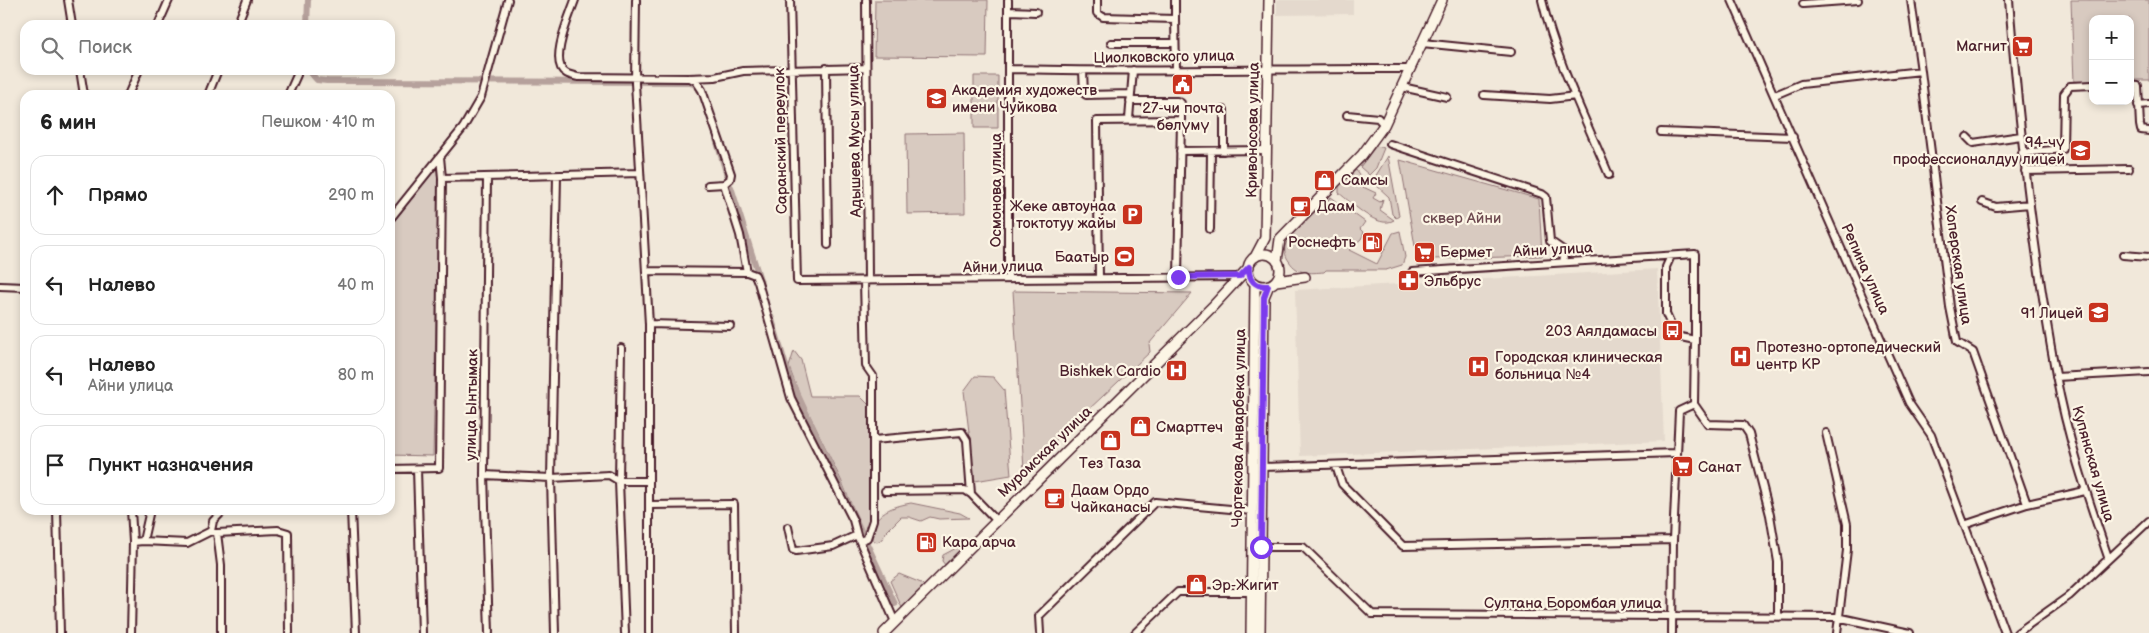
<!DOCTYPE html>
<html lang="ru">
<meta charset="utf-8">
<style>
:root{--surface:#fff;--page:#f6f6f6;--text:#222;--muted:#767676;--line:#e0e0e0}
body{margin:0;font-family:"Balsamiq Sans",sans-serif;background:var(--page);color:var(--text)}
.controls{position:absolute;right:15px;top:15px;display:grid;overflow:hidden;border-radius:10px;box-shadow:0 2px 8px #0003}
.controls button{width:45px;height:45px;display:grid;place-items:center;padding:0;border:0;border-bottom:1px solid var(--line);background:var(--surface);color:var(--text);font:25px sans-serif}
.stop{position:absolute;width:15px;height:15px;margin:-11px;border:4px solid #7c3aed;border-radius:50%;background:#fff}
.stop.end{background:#7c3aed;border-color:#fff;box-shadow:0 1px 5px #0008}
.list{margin:0;padding:0;list-style:none}
h2{display:flex;justify-content:space-between;align-items:center;height:65px;margin:0;padding:0 20px;font-size:21px}
h2 small{font-size:16px;font-weight:400;color:var(--muted)}
.list li{display:grid;grid-template-columns:32px 1fr auto;gap:15px;align-items:center;box-sizing:border-box;height:80px;margin:0 10px 10px;padding:0 10px;border:1px solid var(--line);border-radius:15px}
.list b{display:block;font-size:19px;white-space:nowrap}
.list p{margin:0;font-size:16px;white-space:nowrap;color:var(--muted)}
.list em{font-size:16px;font-style:normal;color:var(--muted)}
.icon{flex:none;width:28px;height:28px;fill:none;stroke:currentColor;stroke-width:2;stroke-linecap:round;stroke-linejoin:round}
.map{position:relative;flex:none;width:2149px;height:633px;overflow:hidden}
.search{position:absolute;background:var(--surface);box-shadow:0 2px 8px #0003;left:20px;top:20px;width:375px;height:55px;display:flex;align-items:center;gap:12px;box-sizing:border-box;padding:0 18px;border-radius:15px;color:var(--muted);font-size:19px}
.panel{position:absolute;background:var(--surface);box-shadow:0 2px 8px #0003;left:20px;top:90px;width:375px;height:425px;border-radius:15px}
.map>svg:first-child{display:block}
.built{fill:#e4d9cd}
.green{fill:#d8cac0;stroke:#917476}
.lines{fill:none;stroke-linecap:round;stroke-linejoin:round}
.canal{stroke:#b6a19c;stroke-width:6}
.minor-casing{stroke:#4a1f2b;stroke-width:10}
.major-casing{stroke:#4a1f2b;stroke-width:12}
.minor{stroke:#fcf5e5;stroke-width:6}
.major{stroke:#fcf5e5;stroke-width:9}
.route{stroke:#7c3aed;stroke-width:6}
.labels{text-anchor:middle;dominant-baseline:central;stroke-width:4.5;stroke-linejoin:round;paint-order:stroke}
.poi-label{font-size:15px;fill:#4a1f2b;stroke:#fcf5e5;text-anchor:start}
.street-label{font-size:15px;fill:#4a1f2b;stroke:#fcf5e5}
.park-label{font-size:15px;fill:#6e4a50;stroke:#fcf5e5}
</style>
<div class="map">
<svg width="2149" height="633" viewBox="0 0 2149 633">
<rect width="100%" height="100%" fill="#f1e8da"/>
<filter id="ink" filterUnits="userSpaceOnUse"><feTurbulence type="fractalNoise" baseFrequency=".02" numOctaves="2"/><feDisplacementMap in="SourceGraphic" scale="10" xChannelSelector="R" yChannelSelector="G"/><feConvolveMatrix kernelMatrix="1 2 1 2 8 2 1 2 1" color-interpolation-filters="sRGB"/></filter>
<g filter="url(#ink)">
<!-- built -->
<path class="built" d="M1277,0H1353V14L1277,15Z
M1657,269L1664,441L1300,456L1295,290Z"/>
<!-- green -->
<path class="green" d="M875,0H988L987,57L874,56Z
M2071,0H2149V80H2130V19H2093V82H2074Z
M974,76H998V128H974Z
M964,133L965,213L907,214L906,134Z
M1376,146L1384,148L1376,168L1369,175L1360,167Z
M1388,156L1399,216L1396,218L1392,214L1389,197L1375,184V177Z
M1400,160L1539,199L1542,256L1433,259L1431,243L1415,246Z
M438,166L439,186L433,456L390,455V226Z
M1356,170L1360,176L1361,186L1376,193L1373,198L1380,202L1383,199L1380,210L1394,220C1378,230 1352,203 1339,193V186Z
M1331,197L1365,222L1360,229L1364,233L1361,239L1349,250L1377,264L1393,233L1400,231L1405,257L1402,265L1386,270H1326L1324,272C1310,273 1298,275 1289,261C1286,257 1284,252 1285,246C1290,232 1319,209 1331,197Z
M1013,291L1192,293L1149,344L1150,352L1024,470Z
M794,351L801,360L810,396H860L871,407L872,514L865,536L841,480L798,391L789,367Z
M975,376L993,377L1004,390L1011,475L975,481L964,391Z
M911,503L960,513L969,518L939,519L930,517L921,521L909,517H901L886,532L883,539L877,542L873,540C870,514 889,507 911,503Z
M964,544L965,546L946,566L942,561L943,555Z
M899,574L921,583L924,586L902,608L890,581Z"/>
<g class="lines">
<!-- canal -->
<path class="canal" d="M307,25L308,0
M308,70L317,80L327,81L687,82L694,84L700,92
M716,139L727,176
M731,187L761,283
M771,316L789,376L895,604"/>
<defs>
<path id="minor" d="M68,0L72,25
M575,0C570,15 548,63 566,73C569,75 574,76 578,77L689,78L715,77L743,71L866,68
M636,0L635,83L649,324V633
M790,0L797,281L1240,277
M866,0L868,281
M1097,0V13L1103,17L1175,19V0
M1542,0C1556,60 1585,118 1609,175
M1732,0L1909,403L1931,435L2005,633
M1911,0L1921,71
M2009,0C2019,126 2033,251 2056,375C2067,437 2088,498 2108,557
M1803,4L1858,0
M1008,11L1036,12
M1175,19L1176,70
M158,25L169,0
M237,25L247,0
M1111,43H1175
M1422,43L1511,52
M826,68L828,245
M1009,69C1142,73 1276,68 1410,69
M80,70L84,95
M1083,71L1084,93L1086,95L1131,94
M690,78L696,81L702,90L731,174L730,179L724,184L708,185
M2130,85L2138,86L2140,125L2141,130L2149,131
M1402,87L1447,97
M128,95L139,70
M208,95L218,70
M288,95L297,75
M1484,95L1550,99L1576,96
M1775,95L1801,84L1921,71L1950,307L1957,342L1973,352L2027,504
M1130,101H1177L1181,103V120
M2138,105L2149,104
M1224,110V151
M1347,115L1378,118L1384,125
M1129,119L1133,70
M1661,132L1793,137
M1967,137L1973,143L2021,136
M1390,144L1542,194L1546,197L1550,241L1563,250L1564,262
M1180,151L1267,150
M2022,153L2063,149L2064,94L2070,86L2093,85
M2025,171L2129,169
M487,177L484,475L489,633
M442,178L640,173
M1982,202L1996,207L2030,204
M390,219L463,128L481,97L508,0
M1210,229L1211,151
M2123,255L2149,257
M646,271L747,272L740,235L724,184
M747,272L755,275L758,282L791,398L853,520L857,535L895,622
M1412,272L1695,254V340L1676,336L1666,314V267L1671,256
M1099,278L1097,121L1181,120L1178,277
M1008,279V0
M0,286L25,287
M649,324L730,326
M621,348L619,481L625,633
M2056,377L2149,372
M1694,404L1708,424L1743,425L1749,434L1770,515L1778,562V616
M1826,433L1847,524V550L1837,633
M874,440L962,432L967,440L971,494
M1336,466L1342,484L1403,546L1673,540
M1262,467L1676,453
M390,469L439,468L442,178L440,157
M417,469L422,633
M484,475L551,478L609,475L619,481H649
M885,491L965,490L971,494L996,520
M649,505L734,504L736,633
M57,510L60,633
M131,510L133,542L131,633
M351,510L356,633
M1964,525L2027,504L2085,491
M788,527L793,550L796,551L833,546L857,535
M211,531L213,521L224,510
M217,533L221,565V633
M143,541L187,543L211,531L217,533L278,530L288,533L289,633
M860,541L867,538L873,520V376L866,366L864,281
M133,542L143,541L150,510
M1261,547H1303L1372,614L1837,617L1910,633
M555,633L551,478L557,176
M1040,633L1039,616L1155,502L1252,511
M1135,633L1178,592H1251
M1672,633L1673,540L1679,411L1694,404L1695,340
M2017,633L2069,596L2149,521"/>
<path id="major" d="M1248 270a16 16 0 1 1 32 0a16 16 0 1 1-32 0Z
M1255,257L1265,238L1269,0
M1277,261L1280,239L1362,155L1384,125L1442,0
M1276,281L1305,277
M884,633L1212,307L1249,267
M1251,633L1255,283
M1260,633L1264,297L1269,285"/>
</defs>
<!-- minor casing -->
<use href="#minor" class="minor-casing"/>
<!-- major casing -->
<use href="#major" class="major-casing"/>
<!-- minor -->
<use href="#minor" class="minor"/>
<!-- major -->
<use href="#major" class="major"/>
</g>
</g>
<g class="lines" filter="url(#ink)">
<!-- route -->
<path class="route" d="M1178,277L1240,276L1249,267C1248,280 1256,287 1268,286L1264,297L1261,547"/>
</g>
<!-- icons -->
<defs>
<symbol id="supermarket-square" viewBox="-11 -11 22 22"><rect x="-9" y="-9" width="18" height="18" rx="4" fill="#c8321e" stroke="#fcf5e5"/><path d="M-6-5.5h2.5l.6 2H6L4.5 2H-2.5L-4.4-4H-6ZM-1.5 3.2a1.3 1.3 0 1 0 .1 0ZM3 3.2a1.3 1.3 0 1 0 .1 0Z" fill="#fff"/></symbol>
<symbol id="civic-square" viewBox="-11 -11 22 22"><rect x="-9" y="-9" width="18" height="18" rx="4" fill="#c8321e" stroke="#fcf5e5"/><path d="M-.6-6.5H3V-4.5H.6V-3L4-1V1h2V6H-6V1h2V-1L-.6-3ZM-1.2 2.5V6h2.4V2.5Z" fill="#fff"/></symbol>
<symbol id="university-square" viewBox="-11 -11 22 22"><rect x="-9" y="-9" width="18" height="18" rx="4" fill="#c8321e" stroke="#fcf5e5"/><path d="M0-5L7-2L0 1L-7-2ZM-4 1L0 2.5L4 1V4Q0 6-4 4Z" fill="#fff"/></symbol>
<symbol id="shop-square" viewBox="-11 -11 22 22"><rect x="-9" y="-9" width="18" height="18" rx="4" fill="#c8321e" stroke="#fcf5e5"/><path d="M-5-2.5h2.3a2.7 3.5 0 0 1 5.4 0H5L5.5 6h-11ZM-1.5-2.5h3a1.5 2.3 0 0 0-3 0Z" fill="#fff"/></symbol>
<symbol id="cafe-square" viewBox="-11 -11 22 22"><rect x="-9" y="-9" width="18" height="18" rx="4" fill="#c8321e" stroke="#fcf5e5"/><path d="M-5.5-4.5H6V0H3Q3 3.5 0 3.5H-2.5Q-5.5 3.5-5.5 0ZM3-3.2v2h1.7v-2ZM-6 4.5H4V6H-6Z" fill="#fff"/></symbol>
<symbol id="parking-square" viewBox="-11 -11 22 22"><rect x="-9" y="-9" width="18" height="18" rx="4" fill="#c8321e" stroke="#fcf5e5"/><path d="M-3.5-5.5H1a3.5 3.5 0 0 1 0 7H-1V5.5H-3.5ZM-1-3.4V-.6H.8a1.4 1.4 0 0 0 0-2.8Z" fill="#fff"/></symbol>
<symbol id="fuel-square" viewBox="-11 -11 22 22"><rect x="-9" y="-9" width="18" height="18" rx="4" fill="#c8321e" stroke="#fcf5e5"/><path d="M-5.5-6h7V0h2V4h1.3V-2.5L3-4.5l.8-.8L6-3V5H2.5V1h-1V6h-7ZM-4.2-4.7v3.2H.2V-4.7Z" fill="#fff"/></symbol>
<symbol id="stadium-square" viewBox="-11 -11 22 22"><rect x="-9" y="-9" width="18" height="18" rx="4" fill="#c8321e" stroke="#fcf5e5"/><path d="M0-5a6.5 5 0 1 0 0 10a6.5 5 0 1 0 0-10ZM-3.5-1.8h7v3.6h-7Z" fill="#fff"/></symbol>
<symbol id="pharmacy-square" viewBox="-11 -11 22 22"><rect x="-9" y="-9" width="18" height="18" rx="4" fill="#c8321e" stroke="#fcf5e5"/><path d="M-2-6h4v4h4v4h-4v4h-4v-4h-4v-4h4Z" fill="#fff"/></symbol>
<symbol id="bus-square" viewBox="-11 -11 22 22"><rect x="-9" y="-9" width="18" height="18" rx="4" fill="#c8321e" stroke="#fcf5e5"/><path d="M-5-6H5V4H4V6H2V4H-2V6H-4V4H-5ZM-3.5-4V0h7V-4ZM-3.5 1.2v1.5H-2V1.2ZM2 1.2v1.5H3.5V1.2Z" fill="#fff"/></symbol>
<symbol id="hospital-square" viewBox="-11 -11 22 22"><rect x="-9" y="-9" width="18" height="18" rx="4" fill="#c8321e" stroke="#fcf5e5"/><path d="M-5-5h3v3.5h4V-5h3V5h-3V1.5h-4V5h-3Z" fill="#fff"/></symbol>
</defs>
<g fill-rule="evenodd">
<use href="#supermarket-square" x="2010" y="34" width="25" height="25"/>
<use href="#civic-square" x="1170" y="72" width="25" height="25"/>
<use href="#university-square" x="924" y="86" width="25" height="25"/>
<use href="#university-square" x="2068" y="138" width="25" height="25"/>
<use href="#shop-square" x="1312" y="168" width="25" height="25"/>
<use href="#cafe-square" x="1288" y="194" width="25" height="25"/>
<use href="#parking-square" x="1120" y="202" width="25" height="25"/>
<use href="#fuel-square" x="1360" y="230" width="25" height="25"/>
<use href="#supermarket-square" x="1412" y="240" width="25" height="25"/>
<use href="#stadium-square" x="1112" y="244" width="25" height="25"/>
<use href="#pharmacy-square" x="1396" y="268" width="25" height="25"/>
<use href="#university-square" x="2086" y="300" width="25" height="25"/>
<use href="#bus-square" x="1660" y="318" width="25" height="25"/>
<use href="#hospital-square" x="1728" y="344" width="25" height="25"/>
<use href="#hospital-square" x="1466" y="354" width="25" height="25"/>
<use href="#hospital-square" x="1164" y="358" width="25" height="25"/>
<use href="#shop-square" x="1128" y="414" width="25" height="25"/>
<use href="#shop-square" x="1098" y="428" width="25" height="25"/>
<use href="#supermarket-square" x="1670" y="454" width="25" height="25"/>
<use href="#cafe-square" x="1042" y="486" width="25" height="25"/>
<use href="#fuel-square" x="914" y="530" width="25" height="25"/>
<use href="#shop-square" x="1184" y="572" width="25" height="25"/>
</g>
<g class="labels">
<!-- poi labels -->
<g class="poi-label">
<text x="2007" y="46" text-anchor="end">Магнит</text>
<text x="952" y="90">Академия художеств<tspan x="952" dy="17">имени Чуйкова</tspan></text>
<text x="1183" y="108" text-anchor="middle">27-чи почта<tspan x="1183" dy="17">бөлүмү</tspan></text>
<text x="2065" y="142" text-anchor="end">94-чү<tspan x="2065" dy="17">профессионалдуу лицей</tspan></text>
<text x="1341" y="180">Самсы</text>
<text x="1116" y="206" text-anchor="end">Жеке автоунаа<tspan x="1116" dy="17">токтотуу жайы</tspan></text>
<text x="1317" y="206">Даам</text>
<text x="1356" y="242" text-anchor="end">Роснефть</text>
<text x="1440" y="252">Бермет</text>
<text x="1109" y="257" text-anchor="end">Баатыр</text>
<text x="1424" y="281">Эльбрус</text>
<text x="2083" y="313" text-anchor="end">91 Лицей</text>
<text x="1657" y="331" text-anchor="end">203 Аялдамасы</text>
<text x="1756" y="347">Протезно-ортопедический<tspan x="1756" dy="17">центр КР</tspan></text>
<text x="1495" y="357">Городская клиническая<tspan x="1495" dy="17">больница №4</tspan></text>
<text x="1161" y="371" text-anchor="end">Bishkek Cardio</text>
<text x="1156" y="427">Смарттеч</text>
<text x="1110" y="463" text-anchor="middle">Тез Таза</text>
<text x="1698" y="467">Санат</text>
<text x="1071" y="490">Даам Ордо<tspan x="1071" dy="17">Чайканасы</tspan></text>
<text x="942" y="542">Кара арча</text>
<text x="1212" y="585">Эр-Жигит</text>
</g>
<!-- street labels -->
<g class="street-label">
<text transform="translate(1164 57) rotate(-1)">Циолковского улица</text>
<text transform="translate(1253 130) rotate(-89)">Кривоносова улица</text>
<text transform="translate(781 141) rotate(-91)">Саранский переулок</text>
<text transform="translate(855 141) rotate(-91)">Адышева Мусы улица</text>
<text transform="translate(996 190) rotate(-90)">Осмонова улица</text>
<text transform="translate(1553 250) rotate(-3)">Айни улица</text>
<text transform="translate(1958 265) rotate(82)">Хоперская улица</text>
<text transform="translate(1003 267) rotate(-1)">Айни улица</text>
<text transform="translate(1865 269) rotate(66)">Репина улица</text>
<text transform="translate(472 405) rotate(-89)">улица Ынтымак</text>
<text transform="translate(1239 428) rotate(-89)">Чортекова Анварбека улица</text>
<text transform="translate(1045 452) rotate(-44)">Муромская улица</text>
<text transform="translate(2093 464) rotate(74)">Купянская улица</text>
<text x="1573" y="603">Султана Боромбая улица</text>
</g>
<!-- park labels -->
<g class="park-label">
<text x="1462" y="218">сквер Айни</text>
</g>
</g>
</svg>
<div class="controls">
<button>+</button>
<button>−</button>
</div>
<div class="stop" style="left:1261px;top:547px"></div>
<div class="stop end" style="left:1178px;top:277px"></div>
<div class="search"><svg class="icon" aria-label="search" viewBox="0 0 24 24"><circle cx="10" cy="10" r="6"/><path d="M15 15l6 6"/></svg>Поиск</div>
<section class="panel">
<h2>6 мин<small>Пешком · 410 m</small></h2>
<ul class="list">
<li><svg class="icon" aria-label="ahead" viewBox="0 0 24 24"><path d="M12 20V5M6 11l6-6 6 6"/></svg><div><b>Прямо</b></div><em>290 m</em></li>
<li><svg class="icon" aria-label="left" viewBox="0 0 24 24"><path d="M17 20v-9H6M10 6l-5 5 5 5"/></svg><div><b>Налево</b></div><em>40 m</em></li>
<li><svg class="icon" aria-label="left" viewBox="0 0 24 24"><path d="M17 20v-9H6M10 6l-5 5 5 5"/></svg><div><b>Налево</b><p>Айни улица</p></div><em>80 m</em></li>
<li><svg class="icon" aria-label="arrive" viewBox="0 0 24 24"><path d="M6 21V4h12l-3 4 3 4H6"/></svg><div><b>Пункт назначения</b></div></li>
</ul>
</section>
</div>
